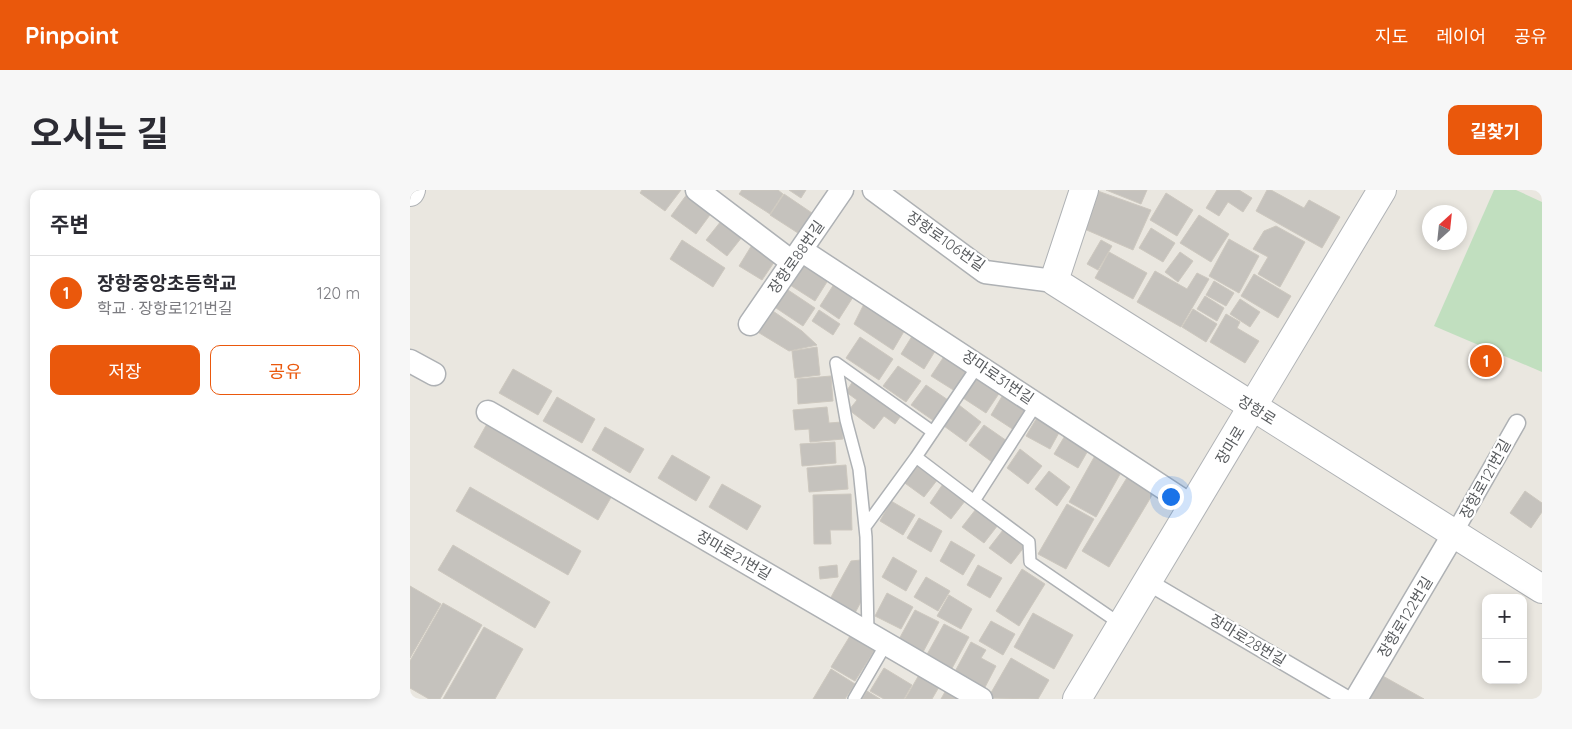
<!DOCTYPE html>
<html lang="ko">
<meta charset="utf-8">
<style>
:root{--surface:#fff;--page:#f7f7f7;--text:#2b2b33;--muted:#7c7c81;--line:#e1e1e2;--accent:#ea580c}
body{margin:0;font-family:Quicksand,"Noto Sans KR",sans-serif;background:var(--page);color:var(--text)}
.controls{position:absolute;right:15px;bottom:15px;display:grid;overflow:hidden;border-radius:10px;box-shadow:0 2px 8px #0003}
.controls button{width:45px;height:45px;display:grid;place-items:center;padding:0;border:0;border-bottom:1px solid var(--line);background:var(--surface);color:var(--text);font:25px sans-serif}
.compass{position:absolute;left:1012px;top:15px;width:45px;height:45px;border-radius:50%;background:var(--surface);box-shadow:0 2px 8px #0003;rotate:27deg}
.you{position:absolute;left:760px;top:306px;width:18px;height:18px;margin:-12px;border:4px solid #fff;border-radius:50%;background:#1a73e8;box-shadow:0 0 0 8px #1a73e833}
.badge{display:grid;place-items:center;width:32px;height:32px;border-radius:50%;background:var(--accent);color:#fff;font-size:16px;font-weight:700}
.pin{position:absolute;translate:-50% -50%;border:2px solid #fff;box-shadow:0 1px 5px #0006}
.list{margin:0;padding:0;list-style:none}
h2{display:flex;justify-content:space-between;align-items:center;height:65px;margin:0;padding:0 20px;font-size:21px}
h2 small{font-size:16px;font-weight:400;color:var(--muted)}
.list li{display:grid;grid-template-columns:32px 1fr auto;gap:15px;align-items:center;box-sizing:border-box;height:75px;padding:0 20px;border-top:1px solid var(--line)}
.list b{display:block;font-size:19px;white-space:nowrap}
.list p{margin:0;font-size:16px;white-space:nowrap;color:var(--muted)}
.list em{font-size:16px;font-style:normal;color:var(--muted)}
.actions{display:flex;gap:10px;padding:15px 20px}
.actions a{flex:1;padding:11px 0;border:1px solid var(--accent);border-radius:10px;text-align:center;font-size:18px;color:var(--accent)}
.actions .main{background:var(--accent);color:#fff}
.map{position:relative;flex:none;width:1132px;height:509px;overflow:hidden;border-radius:10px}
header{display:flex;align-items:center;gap:30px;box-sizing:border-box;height:70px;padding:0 25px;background:var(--accent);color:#fff}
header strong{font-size:24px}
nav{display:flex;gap:28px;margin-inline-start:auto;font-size:18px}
.intro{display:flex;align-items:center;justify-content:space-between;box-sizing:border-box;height:120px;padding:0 30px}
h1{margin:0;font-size:35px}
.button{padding:12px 22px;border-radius:10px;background:var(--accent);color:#fff;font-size:18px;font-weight:700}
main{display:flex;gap:30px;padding:0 30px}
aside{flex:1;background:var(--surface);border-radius:10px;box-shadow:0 2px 8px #0003}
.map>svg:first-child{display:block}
.green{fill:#c1dfbf}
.building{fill:#c5c2bd;stroke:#cdc8bf}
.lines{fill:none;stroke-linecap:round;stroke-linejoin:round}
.service-casing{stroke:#aeb1b4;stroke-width:14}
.pedestrian-casing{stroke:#aeb1b4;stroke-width:19}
.minor-casing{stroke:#aeb1b4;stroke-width:25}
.tertiary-casing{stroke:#aeb1b4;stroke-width:30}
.secondary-casing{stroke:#b0b3b6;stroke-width:30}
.service{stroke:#fff;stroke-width:11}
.pedestrian{stroke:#fff;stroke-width:16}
.minor{stroke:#fff;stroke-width:22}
.tertiary{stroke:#fff;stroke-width:28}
.secondary{stroke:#fff;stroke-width:28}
.labels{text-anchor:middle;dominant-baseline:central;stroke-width:4.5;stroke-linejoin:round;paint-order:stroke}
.street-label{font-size:15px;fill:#595c5f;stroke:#fff}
</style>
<header>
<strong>Pinpoint</strong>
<nav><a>지도</a><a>레이어</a><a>공유</a></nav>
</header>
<div class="intro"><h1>오시는 길</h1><a class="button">길찾기</a></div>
<main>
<aside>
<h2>주변<small></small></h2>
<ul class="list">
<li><span class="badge">1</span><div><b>장항중앙초등학교</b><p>학교 · 장항로121번길</p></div><em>120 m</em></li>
</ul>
<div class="actions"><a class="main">저장</a><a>공유</a></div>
</aside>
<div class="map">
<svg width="1132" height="509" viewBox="0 0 1132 509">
<rect width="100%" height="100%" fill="#eae7e0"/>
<!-- green -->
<path class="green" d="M1084,0H1106L1132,12V182L1024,136Z"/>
<!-- building -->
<path class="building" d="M232,0H271L255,21L230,3Z
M280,0L305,18L286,44L261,26Z
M332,0H368L373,4L360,24L329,4Z
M379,0H396L391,8Z
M685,0L741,20L723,60L672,38Z
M696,0H737L731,14Z
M807,0H829L842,8L833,22L818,12L809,26L796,18Z
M857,0H861L894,18L899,10L930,27L912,58L846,21Z
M756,3L783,20L767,46L740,30Z
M374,4L405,25L391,45L360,25Z
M789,25L819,44L801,72L770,53Z
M315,26L336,42L317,66L296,50Z
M866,36L895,52L870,97L848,84L858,67L843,59L854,41Z
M741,38L765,53L753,72L729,58Z
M819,49L849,66L829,103L799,86Z
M272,50L315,78L303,97L260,69Z
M345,50L369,65L352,90L329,76Z
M691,50L702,56L688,80L677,74Z
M699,62L737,83L723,109L685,88Z
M770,62L783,71L768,92L755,82Z
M396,71L420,87L405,111L380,95Z
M745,81L777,99L787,83L799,89L771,137L727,112Z
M844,84L881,106L868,128L831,106Z
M426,91L445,104L429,129L410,116Z
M804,91L824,103L816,116L796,105Z
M375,98L405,118L393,136L363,116Z
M795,106L814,118L807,131L787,119Z
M830,109L850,122L840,137L820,124Z
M455,112L496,138L483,160L444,134Z
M360,119L392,141L407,155L379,161L346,141Z
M783,119L807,134L796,152L772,137Z
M409,120L430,134L423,145L402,131Z
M816,124L830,132L827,138L849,151L835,173L800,152Z
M504,143L527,158L514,179L491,164Z
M450,147L483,169L469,190L436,168Z
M407,157L410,185L385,188L382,161Z
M535,165L558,180L545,201L521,186Z
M488,176L511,191L496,212L473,196Z
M103,179L142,201L128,225L89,203Z
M421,186L423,211L388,214L387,189Z
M567,187L590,202L576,223L553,208Z
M443,191L490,227L485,234L474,226L464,239L439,220L447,210L436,202Z
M516,195L538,210L524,231L501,215Z
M594,203L617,218L604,240L581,225Z
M147,207L185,229L172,253L133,231Z
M549,215L571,232L556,252L534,236Z
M417,217L419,233L432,232L433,249L400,252L399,239L385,240L383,220Z
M628,226L651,239L640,259L616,246Z
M78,232L203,304L188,330L64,257Z
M574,235L597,251L582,272L559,255Z
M195,237L234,259L220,283L182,260Z
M656,244L680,257L668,278L644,264Z
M425,252L426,273L392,276L390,254Z
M610,259L632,276L618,294L597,278Z
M687,262L714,277L686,327L659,312Z
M262,265L300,287L286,311L248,288Z
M506,272L528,289L514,307L492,291Z
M436,275L438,299L399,302L397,278Z
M639,281L660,297L647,316L625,299Z
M718,286L744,302L699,377L672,361Z
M312,294L351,316L337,340L299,317Z
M533,294L555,311L541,329L520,313Z
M60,297L171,361L158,385L46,321Z
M1115,301L1132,313V322L1121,338L1100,323Z
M441,304L442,340H420L421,354H404L403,305Z
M481,311L505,325L493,345L470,331Z
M657,314L684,329L656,379L628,364Z
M566,319L588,335L574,353L552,337Z
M509,328L532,341L521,362L497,348Z
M593,340L615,356L601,374L579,358Z
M541,351L565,365L553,385L530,371Z
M43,355L140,412L125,438L28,380Z
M483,367L507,381L496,401L472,387Z
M451,370L454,406L445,423L420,409L441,371Z
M427,375L428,387L410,389L409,377Z
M568,375L592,388L580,408L557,395Z
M612,379L635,394L609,436L586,421Z
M516,387L540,401L528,421L504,407Z
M0,396L31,414L0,468Z
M477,403L503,417L491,439L465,426Z
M539,405L562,419L551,439L527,426Z
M33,413L72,435L30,509H19L0,498V471Z
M505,420L529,432L512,464L488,451Z
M623,423L663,445L644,479L604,457Z
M581,431L605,444L593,465L569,451Z
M534,434L559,447L540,482L515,468Z
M74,437L113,459L85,509H33Z
M440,446L464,461L445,491L421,477Z
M561,452L576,460L571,468L586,476L572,503L542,487Z
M601,468L639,490L628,509L578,508Z
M474,478L502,495L494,509H474L460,501Z
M421,479L445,494L435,509H403Z
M509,485L529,497L522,509H495Z
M971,485L1014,509H957Z
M536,500L553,509H531Z
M457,501L470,509H452Z"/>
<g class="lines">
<defs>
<path id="service" d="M426,173L436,230L449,279L456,347L458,443
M426,173L523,242
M627,213L564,311L619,352L620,372L712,435
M506,267L569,174
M455,337L506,267L564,311
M444,509L476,454"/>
<path id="pedestrian" d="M1043,345L1107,233
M738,392L937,509"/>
<path id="minor" d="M287,0L382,72
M464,0L575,82L644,91
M391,60L783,317
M340,134L432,0
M0,171L24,184
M78,222L571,509
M946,509L1043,345"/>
<path id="tertiary" d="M674,0L644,91L1132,399
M0,2L1,0"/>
<path id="secondary" d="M667,509L972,0"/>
</defs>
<!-- service casing -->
<use href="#service" class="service-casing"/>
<!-- pedestrian casing -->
<use href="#pedestrian" class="pedestrian-casing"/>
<!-- minor casing -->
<use href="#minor" class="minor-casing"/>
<!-- tertiary casing -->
<use href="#tertiary" class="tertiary-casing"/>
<!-- secondary casing -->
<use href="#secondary" class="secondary-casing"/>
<!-- service -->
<use href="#service" class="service"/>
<!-- pedestrian -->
<use href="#pedestrian" class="pedestrian"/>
<!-- minor -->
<use href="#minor" class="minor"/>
<!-- tertiary -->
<use href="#tertiary" class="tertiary"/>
<!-- secondary -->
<use href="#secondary" class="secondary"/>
</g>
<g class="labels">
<!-- street labels -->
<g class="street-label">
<text transform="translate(536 51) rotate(35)">장항로106번길</text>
<text transform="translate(386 67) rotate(-55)">장항로88번길</text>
<text transform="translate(588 187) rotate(34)">장마로31번길</text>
<text transform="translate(847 220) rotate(32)">장항로</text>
<text transform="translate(820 255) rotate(-59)">장마로</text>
<text transform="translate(1075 289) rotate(-61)">장항로121번길</text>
<text transform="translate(324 365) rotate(30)">장마로21번길</text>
<text transform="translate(995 427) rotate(-59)">장항로122번길</text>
<text transform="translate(838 450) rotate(31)">장마로28번길</text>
</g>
</g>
</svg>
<div class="controls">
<button>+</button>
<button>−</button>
</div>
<svg class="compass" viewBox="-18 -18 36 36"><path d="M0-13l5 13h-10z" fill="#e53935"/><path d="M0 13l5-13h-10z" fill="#7c7c81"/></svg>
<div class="you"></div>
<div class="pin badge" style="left:1076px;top:171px">1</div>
</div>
</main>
